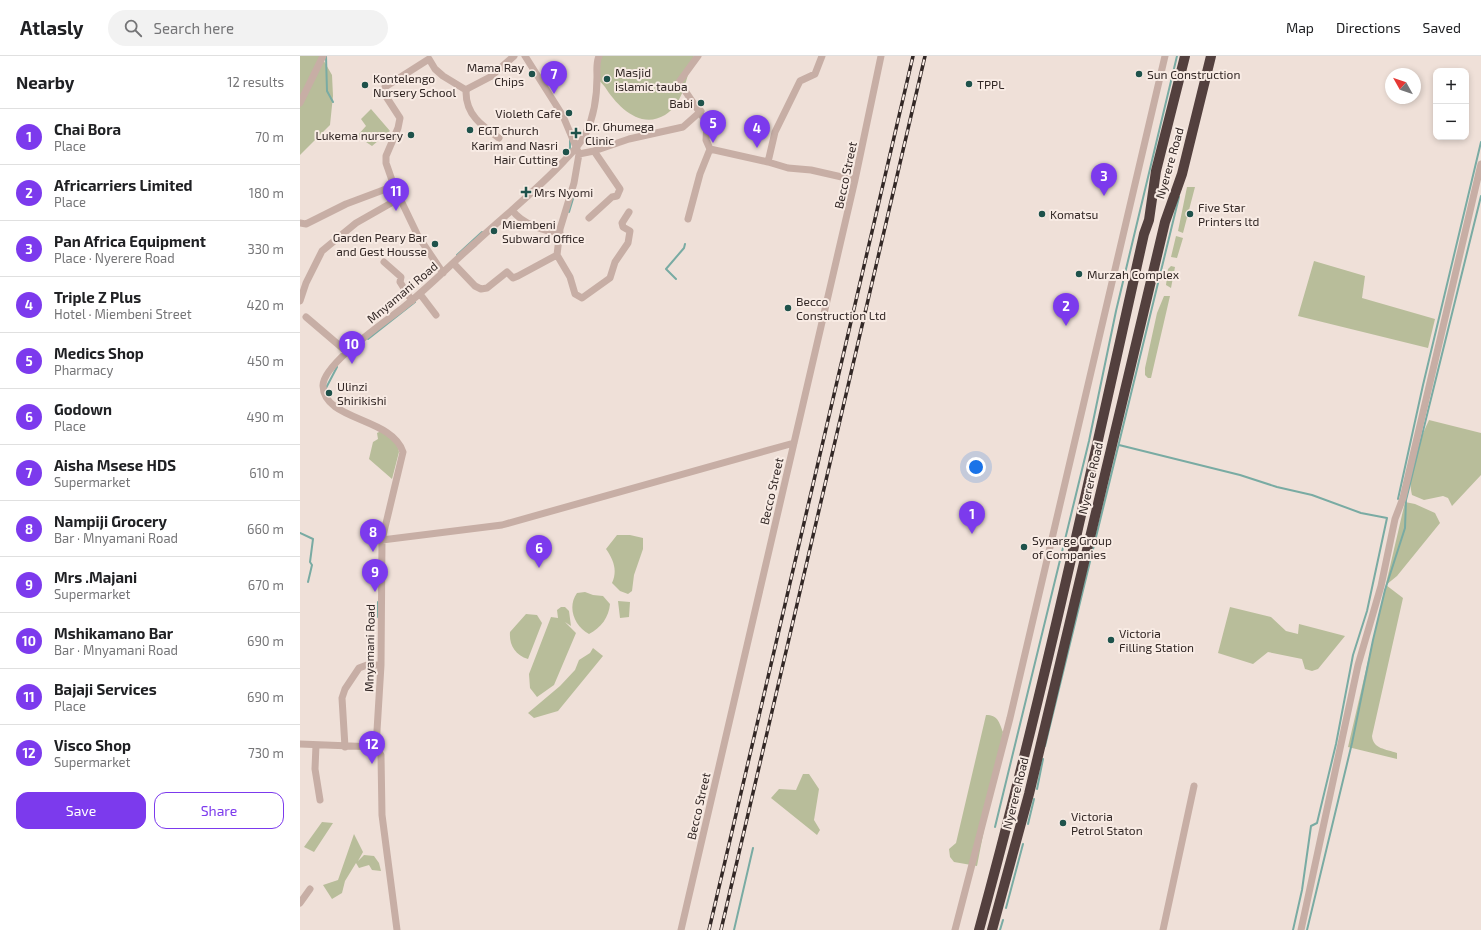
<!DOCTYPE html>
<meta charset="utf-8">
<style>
:root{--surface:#fff;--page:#f2f2f2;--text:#202124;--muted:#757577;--line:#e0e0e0;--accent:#7c3aed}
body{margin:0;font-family:"Exo 2",sans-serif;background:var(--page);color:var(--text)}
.controls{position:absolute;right:12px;top:12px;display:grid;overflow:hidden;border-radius:8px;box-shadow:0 2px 6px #0003}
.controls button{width:36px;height:36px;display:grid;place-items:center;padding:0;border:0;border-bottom:1px solid var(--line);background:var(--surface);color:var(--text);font:20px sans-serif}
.compass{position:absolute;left:1085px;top:12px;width:36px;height:36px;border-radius:50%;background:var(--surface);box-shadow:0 2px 6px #0003;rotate:310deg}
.you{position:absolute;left:676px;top:411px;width:14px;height:14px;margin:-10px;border:3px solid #fff;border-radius:50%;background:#1a73e8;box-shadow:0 0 0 6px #1a73e833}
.badge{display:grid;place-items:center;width:26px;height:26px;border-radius:50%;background:var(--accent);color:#fff;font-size:13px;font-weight:700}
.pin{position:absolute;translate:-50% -33px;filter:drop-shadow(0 1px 2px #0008)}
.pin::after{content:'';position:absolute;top:21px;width:14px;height:12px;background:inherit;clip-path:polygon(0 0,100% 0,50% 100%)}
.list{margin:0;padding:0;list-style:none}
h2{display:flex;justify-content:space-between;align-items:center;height:52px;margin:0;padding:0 16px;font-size:17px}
h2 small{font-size:13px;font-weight:400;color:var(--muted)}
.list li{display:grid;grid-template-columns:26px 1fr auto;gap:12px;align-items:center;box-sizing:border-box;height:56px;padding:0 16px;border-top:1px solid var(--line)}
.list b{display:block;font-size:15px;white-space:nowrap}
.list p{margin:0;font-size:13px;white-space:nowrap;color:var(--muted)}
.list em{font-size:13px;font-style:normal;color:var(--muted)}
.actions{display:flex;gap:8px;padding:12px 16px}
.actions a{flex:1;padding:9px 0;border:1px solid var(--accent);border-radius:12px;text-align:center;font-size:14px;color:var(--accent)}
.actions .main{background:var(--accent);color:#fff}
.icon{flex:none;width:22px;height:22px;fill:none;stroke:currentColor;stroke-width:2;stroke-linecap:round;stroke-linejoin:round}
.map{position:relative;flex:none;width:1181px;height:874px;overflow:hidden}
header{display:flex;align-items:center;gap:24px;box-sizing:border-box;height:56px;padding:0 20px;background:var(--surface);border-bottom:1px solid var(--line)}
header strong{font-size:19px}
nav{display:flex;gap:22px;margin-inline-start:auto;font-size:14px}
.search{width:280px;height:36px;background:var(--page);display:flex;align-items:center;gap:10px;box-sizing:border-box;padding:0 14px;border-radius:22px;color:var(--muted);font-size:15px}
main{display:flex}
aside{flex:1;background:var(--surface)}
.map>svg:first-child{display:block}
.green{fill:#b8bd9a}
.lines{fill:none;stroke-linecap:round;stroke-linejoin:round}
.stream{stroke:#79aba3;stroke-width:2}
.minor{stroke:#c7aea5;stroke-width:7}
.highway{stroke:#53403e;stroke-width:10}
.rail-casing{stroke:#332826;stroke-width:3.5}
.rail{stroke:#f8ebe4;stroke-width:2;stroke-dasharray:6;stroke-linecap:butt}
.poi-dot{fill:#1e524b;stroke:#f8ebe4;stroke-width:1.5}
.labels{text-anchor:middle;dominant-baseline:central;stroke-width:4;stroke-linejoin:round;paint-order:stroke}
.poi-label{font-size:12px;fill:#332826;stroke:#f8ebe4;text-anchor:start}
.street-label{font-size:12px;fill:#332826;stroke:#f8ebe4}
</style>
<header>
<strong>Atlasly</strong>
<div class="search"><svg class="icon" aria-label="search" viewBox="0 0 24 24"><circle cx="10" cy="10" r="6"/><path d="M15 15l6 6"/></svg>Search here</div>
<nav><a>Map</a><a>Directions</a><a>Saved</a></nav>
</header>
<main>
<aside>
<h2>Nearby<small>12 results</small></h2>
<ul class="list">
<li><span class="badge">1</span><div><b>Chai Bora</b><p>Place</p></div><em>70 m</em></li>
<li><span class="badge">2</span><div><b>Africarriers Limited</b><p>Place</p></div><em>180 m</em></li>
<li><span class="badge">3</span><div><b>Pan Africa Equipment</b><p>Place · Nyerere Road</p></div><em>330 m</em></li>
<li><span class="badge">4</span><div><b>Triple Z Plus</b><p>Hotel · Miembeni Street</p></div><em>420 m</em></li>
<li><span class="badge">5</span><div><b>Medics Shop</b><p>Pharmacy</p></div><em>450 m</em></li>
<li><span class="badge">6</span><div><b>Godown</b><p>Place</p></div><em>490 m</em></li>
<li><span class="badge">7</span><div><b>Aisha Msese HDS</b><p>Supermarket</p></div><em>610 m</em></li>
<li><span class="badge">8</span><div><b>Nampiji Grocery</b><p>Bar · Mnyamani Road</p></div><em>660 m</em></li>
<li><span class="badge">9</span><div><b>Mrs .Majani</b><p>Supermarket</p></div><em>670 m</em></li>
<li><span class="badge">10</span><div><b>Mshikamano Bar</b><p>Bar · Mnyamani Road</p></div><em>690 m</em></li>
<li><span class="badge">11</span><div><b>Bajaji Services</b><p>Place</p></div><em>690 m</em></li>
<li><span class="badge">12</span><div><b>Visco Shop</b><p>Supermarket</p></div><em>730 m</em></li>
</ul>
<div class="actions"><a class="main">Save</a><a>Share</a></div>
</aside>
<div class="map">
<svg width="1181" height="874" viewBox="0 0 1181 874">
<rect width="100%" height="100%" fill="#efe0d8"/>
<!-- green -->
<path class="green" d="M0,0H21L32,19L33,40L30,69L0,99Z
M297,0H394C386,19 385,47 365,59C340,74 317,50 305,31C302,27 297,23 296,18C295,14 297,5 297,0Z
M71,53L90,75L72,90L57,80L66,70L61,63Z
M887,131H895L883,177L878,175Z
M876,180L883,182L877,202L871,201Z
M1014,205L1065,220L1062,242L1135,263L1128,292L998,260Z
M871,210L875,211L871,232L866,229L868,213Z
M864,240H870L851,322H848L845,319V312L857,257Z
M1129,364L1181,377V419L1152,450L1148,442L1143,440L1124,444L1112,439C1106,415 1119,386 1129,364Z
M81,375L97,388L99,396L92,423L69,403L73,386L78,383L77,377Z
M1105,446L1115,448L1135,457L1140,467L1097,520L1086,529L1103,542L1072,680C1073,693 1086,693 1097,697V703L1048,691Z
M317,479H330L343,482V493L334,519L332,535L328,538L320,535L312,527C318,514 313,503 306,493Z
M285,536L293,539L303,540L310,548C309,561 301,572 289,578C274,570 267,551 277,537Z
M318,545L330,546L329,561L320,562Z
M261,551H265L269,555L271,570L265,566L276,577L254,629L237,641L230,632L229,618L251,561L258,562L257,554Z
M930,551L971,561L986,575L998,578L999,568L1045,580L1018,613L1012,615L1005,613L1002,603L968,596L953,608L918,597Z
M226,558L237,559L242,567L228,603C215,599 209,589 210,576Z
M293,592L303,600L258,655L234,662L228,657L260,630L275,614L279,604L290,597Z
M686,659C698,659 699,666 703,676L677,810L654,806L650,801L649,793L656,787Z
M503,718H509L519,733L514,764L520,774L517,779L471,742L479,733L496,734Z
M22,766L33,767L14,796L4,791Z
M54,778L63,796L58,805L64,799L74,800L79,807L81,815L72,814L69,809L59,812L56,807L45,825L42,837L32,843L23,829L38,824Z"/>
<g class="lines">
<!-- stream -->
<path class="stream" d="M26,0L27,35L33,46
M266,99L270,92V84
M269,156L275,136
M157,199L182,176
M376,223L366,213L384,192L385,188
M68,283L115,246
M26,332L37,311
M819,389L940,419L977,431L1012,439L1061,457L1087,462L1067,555L1053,599L1036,688L1017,767L1011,770L1002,834L993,874
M1098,443L1123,329L1181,86
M0,477L13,483L10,506L12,509L8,526
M78,561V546
M745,690L879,141
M737,733L743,703
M728,768L734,743
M695,771L789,385L816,255L877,0
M706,852L723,788
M434,874L453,792
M700,874L703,864
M1007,874L1052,687L1073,584L1085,534L1105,472L1106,444L1181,140"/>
<!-- minor -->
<path class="minor" d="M225,0L263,60L279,98L274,127L260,173L257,199
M398,0L379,26L407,67L406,84L410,93
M0,47L23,0
M199,82C182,70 166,59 166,36L167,33L190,21L214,0
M410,93L468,106L488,112L511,114L555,124
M279,98L294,95L329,83L383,71L401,55
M468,106L475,76L500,25L515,18L522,0
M212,154C222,168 244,175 260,177
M289,162L312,141L317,140L320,133L294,95
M388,163L400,118L410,93
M0,167L6,168L46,148L94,130
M257,199L270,221L275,238L282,242L310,222L315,206L328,187L330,175L323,171L322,167L329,156
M84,206L101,221L100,226L112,245
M154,208L175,230L181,233L187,232L207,216L213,222L218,220L257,199
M143,217L118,180L94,130L86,107V100L98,72L100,62L87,42L85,31L129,3L135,13L143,20L166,34
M120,238L136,259
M0,245L6,227L22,195L56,167L100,142
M6,261L47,296
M82,484L202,469L494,387
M0,688L76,691
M16,689L15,713L20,744
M45,691L42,642L45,633L59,612L67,609H81
M0,847L10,833
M97,874L82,759L81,699L76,691L81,609L82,484L103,396C92,361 24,365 23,330C22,308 88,264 105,250C130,230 151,208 175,187C204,160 236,135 264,105C272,97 281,87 286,77C294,60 297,39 297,21C297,13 296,7 299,0
M381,874L555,124L581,0
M655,874L710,662L865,0
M863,874L894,730
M1001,874L1058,609L1081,530L1095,463L1103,442L1181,108"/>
<!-- highway -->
<path class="highway" d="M679,874C742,644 792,410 844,178L849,164L856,115L885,0
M692,874L729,738L865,166L882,118L911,0"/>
<defs>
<path id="rail" d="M409,874L613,0
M421,874L625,0"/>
</defs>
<!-- rail casing -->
<use href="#rail" class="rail-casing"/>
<!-- rail -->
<use href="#rail" class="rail"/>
</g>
<!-- markers -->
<g class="poi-dot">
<circle cx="232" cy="18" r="4"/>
<circle cx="839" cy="18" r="4"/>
<circle cx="307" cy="23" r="4"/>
<circle cx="669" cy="28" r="4"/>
<circle cx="65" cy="29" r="4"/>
<circle cx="401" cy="47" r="4"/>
<circle cx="269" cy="57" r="4"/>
<circle cx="170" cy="74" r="4"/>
<path d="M274 71h4v4h4v4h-4v4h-4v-4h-4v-4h4z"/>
<circle cx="111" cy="79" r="4"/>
<circle cx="266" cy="96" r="4"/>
<path d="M224 130h4v4h4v4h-4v4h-4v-4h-4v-4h4z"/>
<circle cx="742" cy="158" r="4"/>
<circle cx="890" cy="158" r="4"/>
<circle cx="194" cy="175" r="4"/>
<circle cx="135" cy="188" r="4"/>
<circle cx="779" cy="218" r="4"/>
<circle cx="488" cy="252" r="4"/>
<circle cx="29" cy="337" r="4"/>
<circle cx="724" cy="491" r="4"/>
<circle cx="811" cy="584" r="4"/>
<circle cx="763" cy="767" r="4"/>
</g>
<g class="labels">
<!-- poi labels -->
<g class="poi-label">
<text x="224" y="11" text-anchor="end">Mama Ray<tspan x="224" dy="14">Chips</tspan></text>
<text x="315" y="16">Masjid<tspan x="315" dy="14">islamic tauba</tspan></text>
<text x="847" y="18">Sun Construction</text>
<text x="73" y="22">Kontelengo<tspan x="73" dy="14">Nursery School</tspan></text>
<text x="677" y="28">TPPL</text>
<text x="393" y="47" text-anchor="end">Babi</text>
<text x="261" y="57" text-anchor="end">Violeth Cafe</text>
<text x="285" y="70">Dr. Ghumega<tspan x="285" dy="14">Clinic</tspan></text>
<text x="178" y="74">EGT church</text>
<text x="103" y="79" text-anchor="end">Lukema nursery</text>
<text x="258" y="89" text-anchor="end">Karim and Nasri<tspan x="258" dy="14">Hair Cutting</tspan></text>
<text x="234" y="136">Mrs Nyomi</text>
<text x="898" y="151">Five Star<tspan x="898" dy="14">Printers ltd</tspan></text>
<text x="750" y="158">Komatsu</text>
<text x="202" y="168">Miembeni<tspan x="202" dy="14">Subward Office</tspan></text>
<text x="127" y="181" text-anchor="end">Garden Peary Bar<tspan x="127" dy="14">and Gest Housse</tspan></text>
<text x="787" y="218">Murzah Complex</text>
<text x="496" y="245">Becco<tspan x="496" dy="14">Construction Ltd</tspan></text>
<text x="37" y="330">Ulinzi<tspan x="37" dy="14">Shirikishi</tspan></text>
<text x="732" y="484">Synarge Group<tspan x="732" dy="14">of Companies</tspan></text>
<text x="819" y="577">Victoria<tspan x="819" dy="14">Filling Station</tspan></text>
<text x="771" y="760">Victoria<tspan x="771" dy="14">Petrol Staton</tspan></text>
</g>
<!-- street labels -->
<g class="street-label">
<text transform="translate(869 107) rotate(-74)">Nyerere Road</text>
<text transform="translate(545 119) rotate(-78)">Becco Street</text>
<text transform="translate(102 236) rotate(-40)">Mnyamani Road</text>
<text transform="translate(790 422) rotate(-77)">Nyerere Road</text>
<text transform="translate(471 435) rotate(-77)">Becco Street</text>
<text transform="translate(69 592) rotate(-89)">Mnyamani Road</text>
<text transform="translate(715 737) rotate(-76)">Nyerere Road</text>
<text transform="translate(398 750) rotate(-77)">Becco Street</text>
</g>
</g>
</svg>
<div class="controls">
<button>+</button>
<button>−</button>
</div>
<svg class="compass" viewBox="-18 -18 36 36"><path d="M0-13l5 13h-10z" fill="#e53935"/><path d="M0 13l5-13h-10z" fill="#757577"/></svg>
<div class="you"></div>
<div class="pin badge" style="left:672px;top:478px">1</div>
<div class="pin badge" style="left:766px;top:270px">2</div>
<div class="pin badge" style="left:804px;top:140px">3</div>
<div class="pin badge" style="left:457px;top:92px">4</div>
<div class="pin badge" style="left:413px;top:87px">5</div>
<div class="pin badge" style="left:239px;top:512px">6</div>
<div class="pin badge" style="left:254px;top:38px">7</div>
<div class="pin badge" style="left:73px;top:496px">8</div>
<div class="pin badge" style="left:75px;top:536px">9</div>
<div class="pin badge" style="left:52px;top:308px">10</div>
<div class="pin badge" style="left:96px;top:155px">11</div>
<div class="pin badge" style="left:72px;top:708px">12</div>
</div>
</main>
